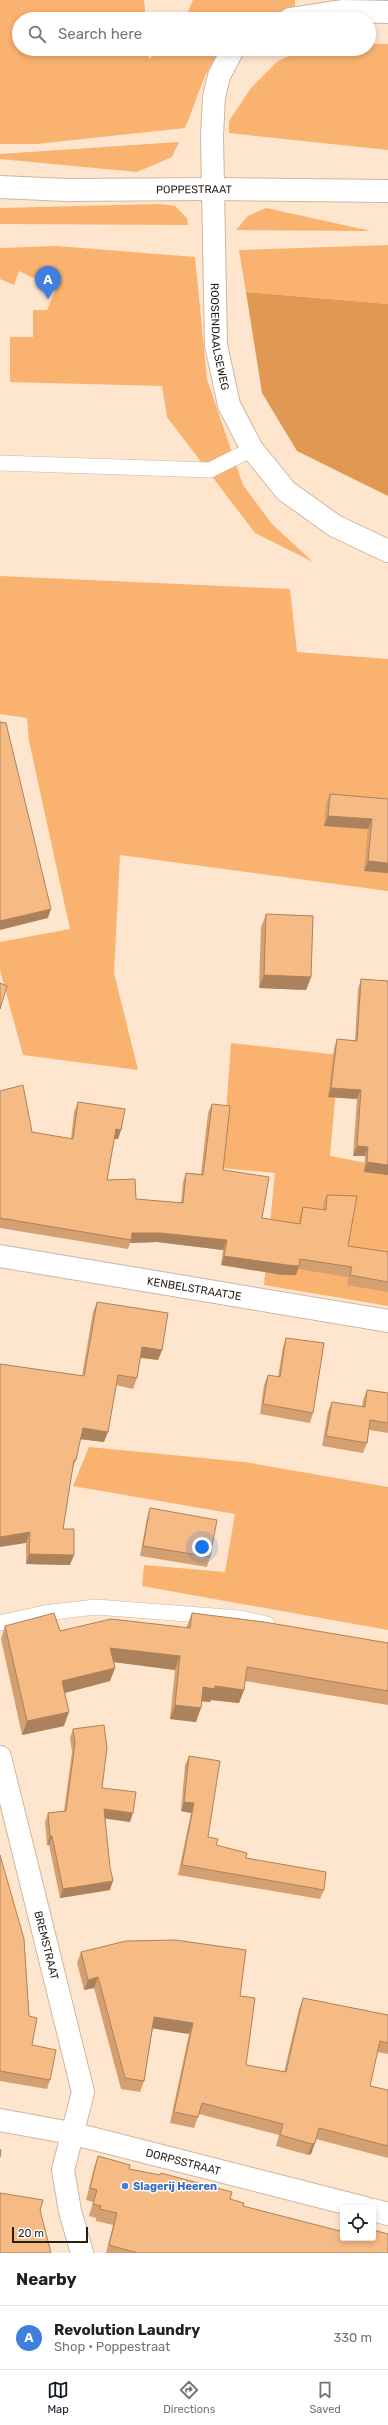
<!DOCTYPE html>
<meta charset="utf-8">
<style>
:root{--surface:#fff;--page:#f2f2f2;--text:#202124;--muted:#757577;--line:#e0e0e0;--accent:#111827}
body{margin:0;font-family:Rubik,sans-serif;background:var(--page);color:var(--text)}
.controls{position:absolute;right:12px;bottom:12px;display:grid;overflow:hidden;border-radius:4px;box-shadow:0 2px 6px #0003}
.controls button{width:36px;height:36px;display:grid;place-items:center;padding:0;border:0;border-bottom:1px solid var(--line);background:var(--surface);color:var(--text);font:20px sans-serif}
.scale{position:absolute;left:12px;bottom:10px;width:76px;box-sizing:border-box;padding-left:4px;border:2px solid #271e16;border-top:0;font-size:11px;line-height:14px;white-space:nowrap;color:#271e16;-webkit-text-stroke:3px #fff;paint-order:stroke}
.you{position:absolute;left:202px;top:1547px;width:14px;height:14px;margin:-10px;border:3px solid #fff;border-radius:50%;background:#1a73e8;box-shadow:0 0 0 6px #1a73e833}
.badge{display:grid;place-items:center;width:26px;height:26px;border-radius:50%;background:var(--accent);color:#fff;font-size:13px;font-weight:700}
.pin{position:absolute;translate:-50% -33px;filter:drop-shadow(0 1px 2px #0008)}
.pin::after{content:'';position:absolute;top:21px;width:14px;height:12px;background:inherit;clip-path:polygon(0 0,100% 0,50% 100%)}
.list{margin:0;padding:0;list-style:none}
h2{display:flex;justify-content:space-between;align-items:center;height:52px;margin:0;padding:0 16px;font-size:17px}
h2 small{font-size:13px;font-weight:400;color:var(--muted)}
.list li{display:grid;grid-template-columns:26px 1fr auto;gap:12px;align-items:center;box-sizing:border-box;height:64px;padding:0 16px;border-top:1px solid var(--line)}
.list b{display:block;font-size:15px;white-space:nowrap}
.list p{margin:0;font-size:13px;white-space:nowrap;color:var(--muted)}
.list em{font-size:13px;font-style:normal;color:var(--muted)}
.icon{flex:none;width:22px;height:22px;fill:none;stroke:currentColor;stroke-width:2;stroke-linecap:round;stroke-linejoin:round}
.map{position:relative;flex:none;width:388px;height:2253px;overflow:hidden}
.search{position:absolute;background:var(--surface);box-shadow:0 2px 6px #0003;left:12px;right:12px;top:12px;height:44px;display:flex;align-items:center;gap:10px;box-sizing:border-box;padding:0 14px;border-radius:22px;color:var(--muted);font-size:15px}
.sheet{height:116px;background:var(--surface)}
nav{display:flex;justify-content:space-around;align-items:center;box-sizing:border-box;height:56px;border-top:1px solid var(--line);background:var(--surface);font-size:11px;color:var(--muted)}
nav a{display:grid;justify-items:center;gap:2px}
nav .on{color:var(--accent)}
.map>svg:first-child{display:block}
.green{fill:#f9b26f}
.forest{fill:#e09852}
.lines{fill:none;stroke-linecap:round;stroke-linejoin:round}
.service-casing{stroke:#cfb6a0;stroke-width:16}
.minor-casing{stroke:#cfb6a0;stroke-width:24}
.tertiary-casing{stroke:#cfb6a0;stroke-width:24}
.service{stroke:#fff;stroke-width:15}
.minor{stroke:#fff;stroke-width:22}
.tertiary{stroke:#fff;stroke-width:22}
.wall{fill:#d4a072}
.shaded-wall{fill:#ac825c}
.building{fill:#f6ba84;stroke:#ac825c}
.shop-dot{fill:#3f7fe0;stroke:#fff;stroke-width:1.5}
.labels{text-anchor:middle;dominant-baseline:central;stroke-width:3;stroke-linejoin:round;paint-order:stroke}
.street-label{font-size:11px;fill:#271e16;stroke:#fff}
.shop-label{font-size:11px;font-weight:bold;fill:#366cbe;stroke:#fff;text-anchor:start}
</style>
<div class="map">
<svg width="388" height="2253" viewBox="0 0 388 2253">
<rect width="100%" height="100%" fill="#fee5ce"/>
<!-- green -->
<path class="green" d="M0,0H144L146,19H19V49H148L149,59L162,49H222C202,73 197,101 185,128L36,144H0Z
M193,0H295V9L260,19H185Z
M369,44H388V150L229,133V121L251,88L278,61L304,49H369Z
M179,142L172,157L137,172L0,159V154Z
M160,204L175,206L187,218L188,225L0,224V208Z
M266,208L371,231L236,230L248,216Z
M388,245V304L246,292L239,250Z
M57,246L195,257L207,379L243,485L272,524L313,562L255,533L167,417L162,386L10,382V337H33V310H47L56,289L19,271L14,285L0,279V248Z
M0,576L290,589L297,652L388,659V891L120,855L114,973L138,1070L23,1055L0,970V942L70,929L29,741L27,718L0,714Z
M231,1043L339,1055L330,1156L388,1167V1306L264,1285L275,1173L222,1168Z
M89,1447L244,1462L388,1487V1630L142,1586L144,1565L225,1572L235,1514L73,1486Z"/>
<!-- forest -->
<path class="forest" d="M246,292L388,304V496L297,451L262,393Z"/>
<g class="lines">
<defs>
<path id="service" d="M0,463L210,470L252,449
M0,1623L44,1613L96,1607L240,1618L267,1624"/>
<g id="minor">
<path d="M290,19L342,11L388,12"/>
<path id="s1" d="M233,49L219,76L214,97L212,136L216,345L229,405L252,449L286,491L335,526L388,551"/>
<path id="s2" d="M0,1256L388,1321"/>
<path id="s3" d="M0,1757L83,2092L63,2170L70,2211L82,2253"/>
<path id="s4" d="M0,2120L71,2133L365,2208"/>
<path d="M373,2210L388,2214"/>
</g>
<g id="tertiary">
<path id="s5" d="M0,187L66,190L212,189L388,191"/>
</g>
</defs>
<!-- service casing -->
<use href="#service" class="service-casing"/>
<!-- minor casing -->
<use href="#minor" class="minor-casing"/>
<!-- tertiary casing -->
<use href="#tertiary" class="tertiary-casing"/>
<!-- service -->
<use href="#service" class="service"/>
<!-- minor -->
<use href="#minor" class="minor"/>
<!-- tertiary -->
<use href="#tertiary" class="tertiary"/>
</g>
<!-- wall -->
<path class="wall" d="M330,794L388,799V873L364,871L368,829L324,826L326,804Z
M266,914L311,977L306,990L259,988L261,927Z
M361,979L388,1175L364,1172L365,1156H353L357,1099L328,1097L334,1048L337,1039L355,1041L358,989Z
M0,1091L32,1132L71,1139L74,1112L78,1102L121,1130L118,1139H114L107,1180L136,1199L181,1203L183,1182L186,1173L201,1174L208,1113L212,1104L223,1170L262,1218L299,1224L300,1216L303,1207L323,1210V1204L327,1195L348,1246L388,1252V1292L347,1285L348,1277L298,1269L296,1275H283L221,1265L223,1250L157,1242L130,1243L128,1249L0,1228Z
M97,1302L162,1350L158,1360L140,1358L137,1378L133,1389L116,1385L104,1442L80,1439L76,1460L72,1470L63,1529L70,1565L26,1564V1543L13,1366L82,1376L93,1312Z
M286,1338L313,1413L310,1423L260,1414L264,1385L268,1375L278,1377L283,1347Z
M367,1390L388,1393V1433L369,1430L367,1443L363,1453L322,1446L328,1411L332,1402L362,1407L363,1400Z
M150,1508L210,1557L207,1567L140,1556L147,1518Z
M192,1613L388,1643V1705L245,1681L244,1690L239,1703L211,1700L210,1702L201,1701L196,1722L170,1719L175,1670L114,1662L115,1668L110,1681L65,1693L64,1726L22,1735L1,1639L5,1626L60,1631L186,1628Z
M73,1729L102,1788L130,1822L105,1818L110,1890L60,1898L49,1845H47L45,1822L48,1813L64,1811L72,1752L70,1738Z
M189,1756L208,1837L216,1845L246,1858L324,1890L320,1899L178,1875L191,1813L181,1811L185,1765Z
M0,1855L29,2016L32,2045L50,2080L47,2089L0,2081Z
M81,1952L240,1996L246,2065L284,2072L299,2009L303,1998L388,2015V2054L377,2052L370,2086L388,2090V2158L316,2139L311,2154L308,2155L276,2146L279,2135L199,2114L194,2128L170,2123L189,2034L153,2028L144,2081L140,2092L121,2089L94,1988L84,1990L77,1963Z
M98,2156L129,2169L230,2199L243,2206L339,2231L343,2222L388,2253H106L113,2225L96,2221V2218L89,2216L93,2202L86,2200L94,2168Z"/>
<!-- shaded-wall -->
<path class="shaded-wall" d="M328,816L372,819L368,829L324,826Z
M368,861L388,863V873L364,871Z
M51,909L48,918L0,930V921Z
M264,975L311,977L306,990L259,988Z
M331,1088L361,1090L357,1099L328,1097Z
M116,1129L121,1130L118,1139L112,1138Z
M357,1146L368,1147L365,1156H353Z
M367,1162L388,1165V1175L364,1172Z
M132,1233H161L227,1240L223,1250L157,1242L130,1243Z
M224,1256L299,1266L296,1275H283L221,1265Z
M142,1347L162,1350L158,1360L138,1357Z
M83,1428L108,1432L104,1442L79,1439Z
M30,1532L26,1543L0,1547V1537Z
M29,1554L74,1555L70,1565L26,1564Z
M110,1648L180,1656L175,1670L105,1661Z
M115,1668L110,1681L57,1695L62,1681Z
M215,1686L244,1690L239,1703L211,1700L210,1702L198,1701L203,1687Z
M175,1705L201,1708L196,1722L170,1719Z
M69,1712L64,1726L22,1735L27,1721Z
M184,1802L194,1803L191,1813L181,1811Z
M104,1809L133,1813L130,1822L101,1818Z
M50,1836H52L49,1845H47Z
M113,1881L110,1890L60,1898L63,1889Z
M98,1977L94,1988L84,1990L88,1980Z
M154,2017L193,2023L189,2034L150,2028Z
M315,2143L311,2154L308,2155L312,2144Z"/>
<!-- building -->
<path class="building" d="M0,722L6,723L51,909L0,921Z
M330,794L388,799V863L368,861L372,819L328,816Z
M266,914L313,916L311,977L264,975Z
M361,979L388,981V1165L367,1162L368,1147L357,1146L361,1090L331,1088L337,1039L357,1041Z
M0,983L7,986L0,1009Z
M23,1085L32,1132L73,1139L78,1102L125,1109L121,1130L116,1129L107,1180L135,1179L136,1199L183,1203L186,1173L203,1175L212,1104L230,1106L223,1170L269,1177L262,1218L300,1224L303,1207L326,1210L327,1195L357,1196L348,1246L388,1252V1282L350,1275L352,1267L300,1259L299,1266L287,1265L224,1256L227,1240L161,1233H132L131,1240L0,1218V1091Z
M97,1302L168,1313L162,1350L142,1347L137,1378L118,1375L108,1432L83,1428L76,1460H74L63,1529H74V1555L29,1554L30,1532L0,1537V1364L84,1376Z
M286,1338L324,1343L313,1413L263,1404L268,1375L280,1377Z
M367,1390L388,1393V1423L370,1420L367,1443L326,1436L332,1402L365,1407Z
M150,1508L217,1520L210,1557L143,1546Z
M54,1613L60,1631L111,1619L190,1628L192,1613L264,1622L388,1643V1691L247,1667L244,1690L215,1686V1689L203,1687L201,1708L175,1705L180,1656L110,1648L115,1668L62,1681L69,1712L27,1721L5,1626Z
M104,1725L107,1748L102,1788L136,1792L133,1813L104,1809L110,1867L113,1881L63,1889L52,1836H50L48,1813L66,1811L75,1743L73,1729Z
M189,1756L220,1761L208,1837L218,1839L216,1845L247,1853L246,1858L326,1872L324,1890L182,1865L194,1803L184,1802Z
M0,1855L24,1939L29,2016L37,2018L32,2045L56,2050L50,2080L0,2071Z
M175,1940L246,1950L240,1996L255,1998L246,2065L286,2072L303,1998L388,2015V2043L380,2041L370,2086L388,2090V2146L319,2128L315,2143L312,2144L280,2135L283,2124L202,2103L198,2117L174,2112L193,2023L154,2017L144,2081L125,2078L98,1977L88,1980L81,1952L126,1941Z
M0,2149L1,2150L0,2157Z
M98,2156L130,2165L129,2169L160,2175L161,2173L232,2192L230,2199L244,2203L243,2206L340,2231L343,2222V2238H373V2230L388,2234V2253H138L109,2245L117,2213L100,2209L101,2206L93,2204L97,2190L90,2188Z
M0,2193L43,2200L40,2210L51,2253H0Z"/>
<!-- markers -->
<circle class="shop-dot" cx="125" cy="2186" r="4"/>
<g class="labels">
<!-- street labels -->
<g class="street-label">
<text stroke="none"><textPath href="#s5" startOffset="194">POPPESTRAAT</textPath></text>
<text stroke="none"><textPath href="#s1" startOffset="292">ROOSENDAALSEWEG</textPath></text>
<text stroke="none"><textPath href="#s2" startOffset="197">KENBELSTRAATJE</textPath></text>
<text stroke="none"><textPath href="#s3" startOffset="194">BREMSTRAAT</textPath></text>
<text stroke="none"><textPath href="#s4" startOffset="188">DORPSSTRAAT</textPath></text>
</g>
<!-- shop labels -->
<g class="shop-label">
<text x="133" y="2186">Slagerij Heeren</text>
</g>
</g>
</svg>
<div class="controls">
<button><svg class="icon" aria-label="locate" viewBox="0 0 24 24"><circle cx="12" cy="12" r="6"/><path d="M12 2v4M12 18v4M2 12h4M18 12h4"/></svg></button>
</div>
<div class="scale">20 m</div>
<div class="you"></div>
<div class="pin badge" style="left:48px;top:299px;background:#3f7fe0">A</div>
<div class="search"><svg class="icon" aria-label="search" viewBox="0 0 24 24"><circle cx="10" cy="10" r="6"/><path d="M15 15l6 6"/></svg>Search here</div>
</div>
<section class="sheet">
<h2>Nearby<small></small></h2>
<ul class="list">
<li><span class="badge" style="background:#3f7fe0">A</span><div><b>Revolution Laundry</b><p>Shop · Poppestraat</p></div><em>330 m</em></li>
</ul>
</section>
<nav>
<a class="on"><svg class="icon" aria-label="map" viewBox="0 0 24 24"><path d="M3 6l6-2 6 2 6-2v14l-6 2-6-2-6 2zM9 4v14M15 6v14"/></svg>Map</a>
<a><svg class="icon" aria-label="directions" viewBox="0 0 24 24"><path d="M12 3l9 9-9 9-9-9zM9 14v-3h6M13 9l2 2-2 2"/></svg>Directions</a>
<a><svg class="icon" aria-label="saved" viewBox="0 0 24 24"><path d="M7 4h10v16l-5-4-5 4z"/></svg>Saved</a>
</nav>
